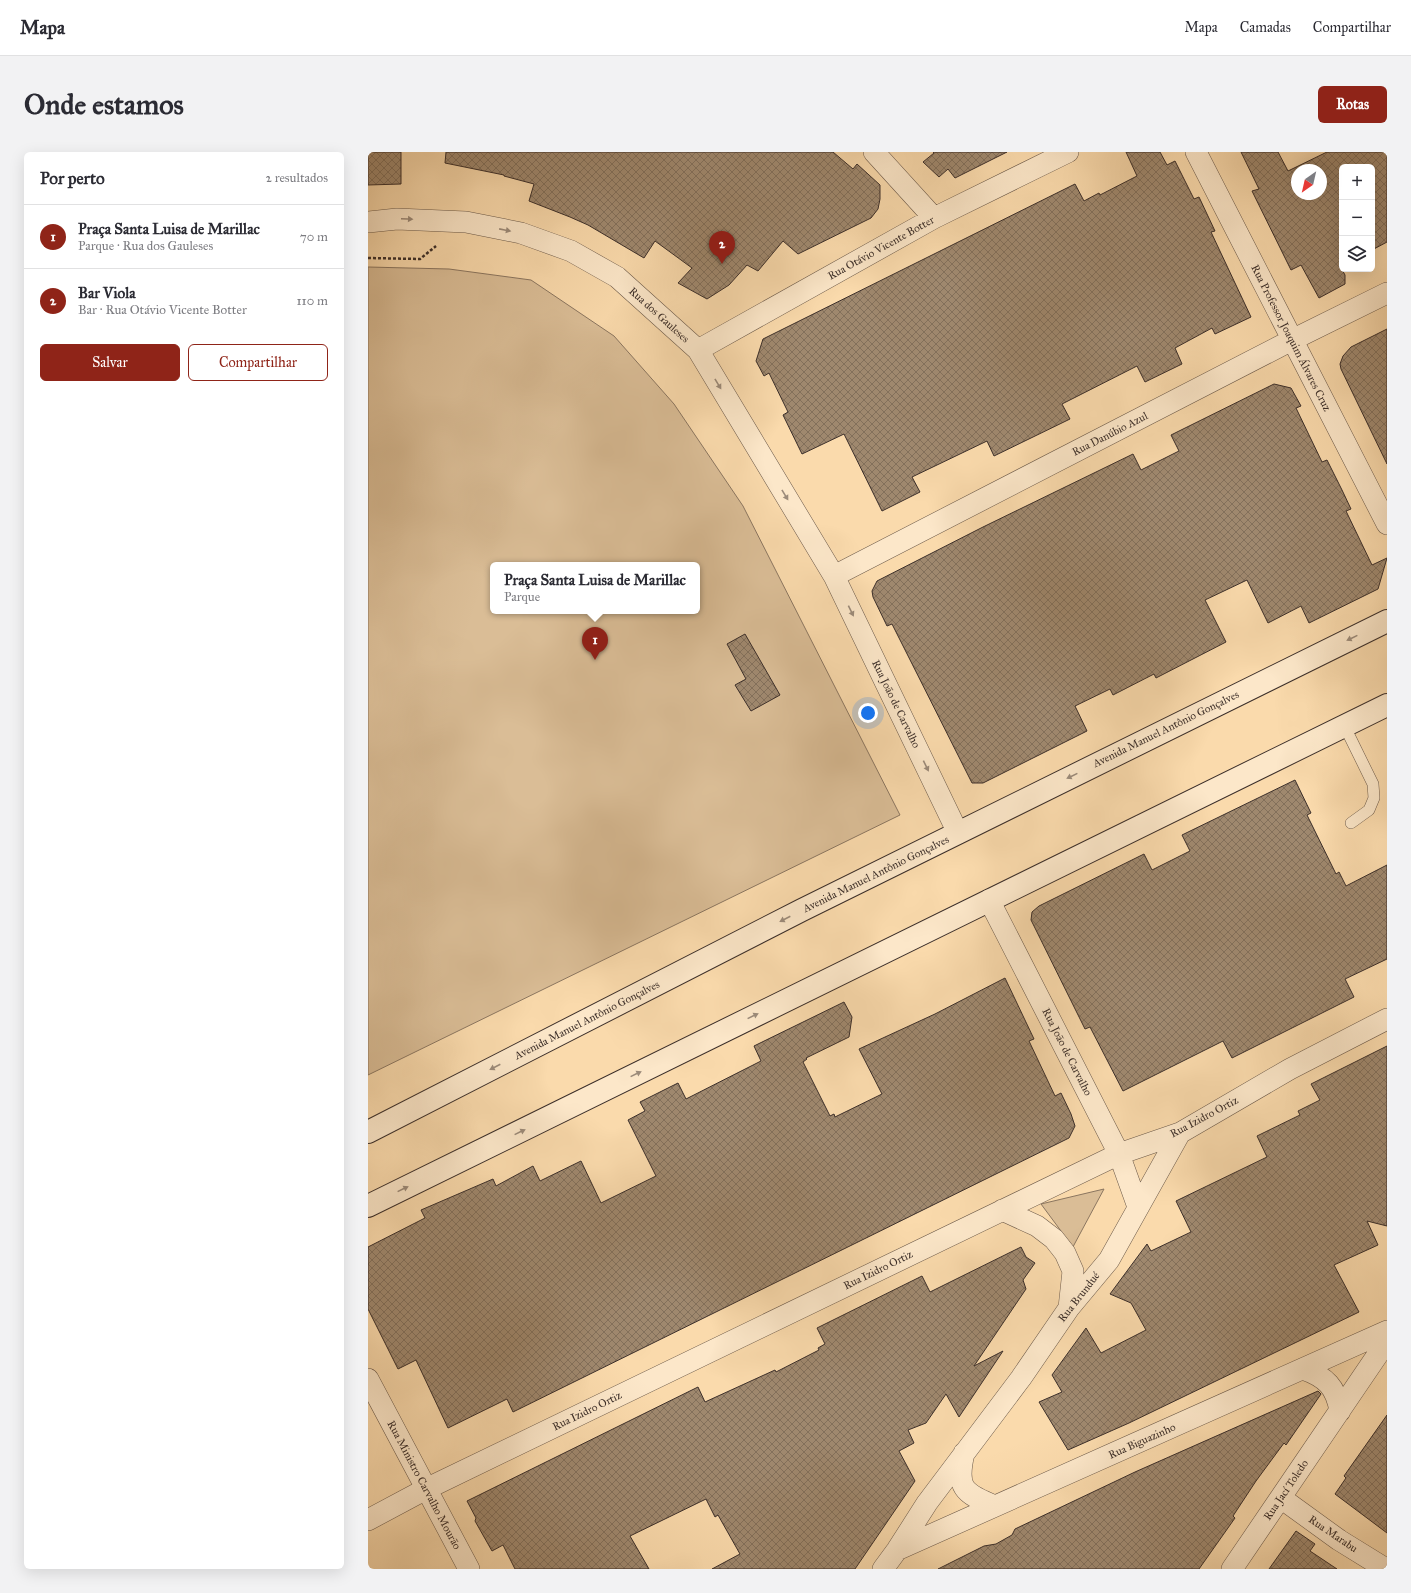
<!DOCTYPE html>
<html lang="pt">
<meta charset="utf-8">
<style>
:root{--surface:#fff;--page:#f2f2f3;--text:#2b2b33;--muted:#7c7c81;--line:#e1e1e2;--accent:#8f2418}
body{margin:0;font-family:"IM FELL Great Primer",serif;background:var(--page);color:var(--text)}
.controls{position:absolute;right:12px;top:12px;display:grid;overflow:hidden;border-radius:6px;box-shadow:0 4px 16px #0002}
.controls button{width:36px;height:36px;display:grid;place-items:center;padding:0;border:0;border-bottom:1px solid var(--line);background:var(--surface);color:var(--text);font:20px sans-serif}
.compass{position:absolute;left:923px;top:12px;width:36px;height:36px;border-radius:50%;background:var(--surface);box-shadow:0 4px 16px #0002;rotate:214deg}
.you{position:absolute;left:500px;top:561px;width:14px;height:14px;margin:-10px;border:3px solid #fff;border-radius:50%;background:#1a73e8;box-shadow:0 0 0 6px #1a73e833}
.badge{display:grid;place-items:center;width:26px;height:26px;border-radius:50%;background:var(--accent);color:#fff;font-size:13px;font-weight:700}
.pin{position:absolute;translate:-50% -33px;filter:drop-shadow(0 1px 2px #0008)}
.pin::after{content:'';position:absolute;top:21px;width:14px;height:12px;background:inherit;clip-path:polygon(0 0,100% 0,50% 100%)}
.popup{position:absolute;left:122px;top:410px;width:210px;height:52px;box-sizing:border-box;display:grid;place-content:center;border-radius:6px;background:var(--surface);filter:drop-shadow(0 1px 3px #0005);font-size:13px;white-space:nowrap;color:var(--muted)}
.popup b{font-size:15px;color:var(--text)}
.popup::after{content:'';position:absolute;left:50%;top:100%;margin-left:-8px;border:8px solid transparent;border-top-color:var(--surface)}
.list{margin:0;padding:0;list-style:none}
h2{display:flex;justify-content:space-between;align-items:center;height:52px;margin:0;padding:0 16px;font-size:17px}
h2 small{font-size:13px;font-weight:400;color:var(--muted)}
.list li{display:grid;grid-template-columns:26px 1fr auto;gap:12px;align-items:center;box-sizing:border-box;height:64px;padding:0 16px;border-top:1px solid var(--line)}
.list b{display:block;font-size:15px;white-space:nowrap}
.list p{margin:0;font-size:13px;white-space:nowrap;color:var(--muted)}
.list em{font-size:13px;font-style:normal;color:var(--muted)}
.actions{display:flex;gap:8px;padding:12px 16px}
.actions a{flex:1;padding:9px 0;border:1px solid var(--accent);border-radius:6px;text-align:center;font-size:14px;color:var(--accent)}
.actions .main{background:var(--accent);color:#fff}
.icon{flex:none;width:22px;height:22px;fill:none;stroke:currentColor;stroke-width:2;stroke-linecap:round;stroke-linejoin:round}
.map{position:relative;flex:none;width:1019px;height:1417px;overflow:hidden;border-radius:6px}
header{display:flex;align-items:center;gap:24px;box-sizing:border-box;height:56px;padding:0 20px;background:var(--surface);border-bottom:1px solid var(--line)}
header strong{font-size:19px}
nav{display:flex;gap:22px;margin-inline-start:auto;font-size:14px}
.intro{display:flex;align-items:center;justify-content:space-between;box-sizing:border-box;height:96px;padding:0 24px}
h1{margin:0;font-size:28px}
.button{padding:10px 18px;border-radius:6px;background:var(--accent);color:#fff;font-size:14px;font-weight:700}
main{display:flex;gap:24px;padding:0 24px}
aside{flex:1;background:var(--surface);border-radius:6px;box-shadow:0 4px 16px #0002}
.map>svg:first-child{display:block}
.green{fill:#dabd96;stroke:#8b7660;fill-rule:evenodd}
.building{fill:url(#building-cross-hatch);stroke:#3c2f2a;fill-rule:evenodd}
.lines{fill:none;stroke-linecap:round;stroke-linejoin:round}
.lane-casing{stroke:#6c5a4a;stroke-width:12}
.street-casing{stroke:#6c5a4a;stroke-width:22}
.secondary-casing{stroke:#3c2f2a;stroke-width:24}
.path{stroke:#3c2f2a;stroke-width:2.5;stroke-dasharray:3 2;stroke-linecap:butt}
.lane{stroke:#fce7c9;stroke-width:11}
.street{stroke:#fce7c9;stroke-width:21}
.secondary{stroke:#fce7c9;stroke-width:22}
.oneway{fill:#9c8b7a}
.labels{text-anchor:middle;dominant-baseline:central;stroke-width:3;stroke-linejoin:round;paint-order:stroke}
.street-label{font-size:11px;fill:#3c2f2a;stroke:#fce7c9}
</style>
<header>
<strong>Mapa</strong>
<nav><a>Mapa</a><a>Camadas</a><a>Compartilhar</a></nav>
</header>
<div class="intro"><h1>Onde estamos</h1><a class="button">Rotas</a></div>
<main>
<aside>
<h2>Por perto<small>2 resultados</small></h2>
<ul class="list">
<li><span class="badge">1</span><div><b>Praça Santa Luisa de Marillac</b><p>Parque · Rua dos Gauleses</p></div><em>70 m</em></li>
<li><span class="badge">2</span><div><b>Bar Viola</b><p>Bar · Rua Otávio Vicente Botter</p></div><em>110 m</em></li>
</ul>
<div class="actions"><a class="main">Salvar</a><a>Compartilhar</a></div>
</aside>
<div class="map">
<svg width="1019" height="1417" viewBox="0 0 1019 1417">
<defs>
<pattern id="building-cross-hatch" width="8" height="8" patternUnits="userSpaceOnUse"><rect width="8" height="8" fill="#9f886e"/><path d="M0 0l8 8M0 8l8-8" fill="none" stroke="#83705b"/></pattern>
</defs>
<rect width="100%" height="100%" fill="#fadaac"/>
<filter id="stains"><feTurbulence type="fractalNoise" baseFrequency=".005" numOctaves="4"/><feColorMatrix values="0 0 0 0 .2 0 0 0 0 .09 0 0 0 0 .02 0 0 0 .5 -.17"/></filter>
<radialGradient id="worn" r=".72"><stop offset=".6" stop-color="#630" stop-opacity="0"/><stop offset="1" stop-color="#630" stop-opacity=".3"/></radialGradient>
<!-- green -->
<path class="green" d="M0,115L81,117L163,128L246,184L306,252L375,354L532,663L0,923ZM125,413H329V459H125Z
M736,1037L699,1106L693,1079L673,1052Z"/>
<!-- building -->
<path class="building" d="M0,0H33V32L0,33Z
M78,0H465L485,17L489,12L512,33V47L510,57L503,66L430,102L415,89L390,119L379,113L361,133L339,147L310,131L324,116L287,89L276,106L220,73L202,65L161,49L166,32L136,24V23L77,11Z
M565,0H639L587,26L580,17L571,25L555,10L566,1Z
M758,0H792L799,13L807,9L826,47L831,45L847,79L843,80L883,165L847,182L844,176L807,196L814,212L777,230L769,214L694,252L702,267L626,304L619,289L544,325L552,340L514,359L476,282L434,302L415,263L420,260L401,221L396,224L388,209L395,187L707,32L716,49L731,41L732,43L769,24Z
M873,0H910L920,19L959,0H1019V90L1004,98V15H974V113L972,114L977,123V132L951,146L933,113L923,118L884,39L891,37ZM929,18H953V42H929Z
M1019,177V312L973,217L972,212L975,204L983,195Z
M906,232L923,236L933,254L928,256L954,310L959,308L974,338L983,357L978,359L1004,413L1019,406L1010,437L941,471L933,454L900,471L879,428L837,448L858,490L788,526L786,522L745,543L742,537L707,554L719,579L615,631H604L524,472L519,474L505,445L504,439L509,429L615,375L765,302L773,318L811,299L803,283Z
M377,482L412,543L383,559L367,533L378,527L359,492Z
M927,628L943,661L939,663L968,722L971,720L978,734L1019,713V807L977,827L986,845L864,906L855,889L755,939L722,875L717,877L663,768L664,760L671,754L776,702L784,718L822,699L814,683Z
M637,826L666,887L661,889L687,944L693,941L703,962L707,974L701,986L145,1260L139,1247L80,1276L48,1208L30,1217L0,1157V1095L57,1066L53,1058L125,1027L128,1034L165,1014L172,1029L213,1009L233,1051L288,1024L260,968L277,959L272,950L310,931L318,947L393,909L386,894L476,850L484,865L481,885L438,906L439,907L435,910L462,964L466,962L467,965L514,942L491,897L567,862Z
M1019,894V1074L999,1069L1010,1093L966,1113L991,1160L761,1271L700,1298L671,1250L694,1240L684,1223L718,1176L733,1201L778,1178L763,1151L742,1142L779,1092L783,1099L823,1080L808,1049L899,1005L889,984L932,963L930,959L952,948L943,932Z
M653,1095L658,1105L667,1111L655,1128L658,1137L606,1214L635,1199L591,1265L578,1242L558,1271L540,1278L546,1291L531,1299L547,1329L487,1417H344L372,1402L350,1363L347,1365L338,1347L262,1384L281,1417H147L135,1393L124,1399L107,1369L108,1366L99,1349L330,1235L337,1250L407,1218L408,1220L451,1198L450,1196L457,1192L449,1176L554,1124L562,1140Z
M950,1239L953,1242L918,1293L916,1291L888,1329L865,1364L867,1366L831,1417H570L616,1394L628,1392L644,1383L647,1377L767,1320Z
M1019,1263V1381L967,1342L978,1326L976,1324Z
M928,1379L947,1392L942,1399L969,1417H901Z"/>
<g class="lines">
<defs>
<path id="lane" d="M976,573L1005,632L1006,646L1001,658L983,671"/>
<path id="street" d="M506,0L566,66
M828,0L1019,372
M0,70L29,67L98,70L153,81L203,99L249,125L330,198L466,424L590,681
M330,198L566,66L700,0
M466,424L924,188L1019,141
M621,748L751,1002L770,1055
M634,1058L669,1074L686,1087L697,1101L705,1119L701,1156
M935,1217C958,1225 968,1235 972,1259
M0,1227L101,1417
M596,1301C588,1336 595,1341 627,1354
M913,1346L971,1388L1018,1417
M0,1368L58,1337L751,1002L812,981L922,917L1019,867
M529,1398L1019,1179
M515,1417L529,1398L559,1351L653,1226L701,1156L741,1108L812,981
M864,1417L1019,1189"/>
<path id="secondary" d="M0,980L434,758L1019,469
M0,1054L1019,553"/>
</defs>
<!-- lane casing -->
<use href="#lane" class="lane-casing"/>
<!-- street casing -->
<use href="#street" class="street-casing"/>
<!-- secondary casing -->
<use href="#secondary" class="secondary-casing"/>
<!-- path -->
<path class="path" d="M0,106L52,107L68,94"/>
<!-- lane -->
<use href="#lane" class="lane"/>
<!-- street -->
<use href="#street" class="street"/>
<!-- secondary -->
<use href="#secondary" class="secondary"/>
</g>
<!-- one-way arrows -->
<defs><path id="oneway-solid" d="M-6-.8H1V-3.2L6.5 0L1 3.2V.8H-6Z"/></defs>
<g class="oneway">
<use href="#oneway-solid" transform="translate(39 67) rotate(3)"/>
<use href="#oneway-solid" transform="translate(137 78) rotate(11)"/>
<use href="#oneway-solid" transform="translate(350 232) rotate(59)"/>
<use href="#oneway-solid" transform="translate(417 343) rotate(59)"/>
<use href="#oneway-solid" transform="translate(483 459) rotate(64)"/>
<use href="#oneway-solid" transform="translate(984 486) rotate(154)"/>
<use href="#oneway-solid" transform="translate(558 614) rotate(64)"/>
<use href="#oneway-solid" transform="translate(704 624) rotate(154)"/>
<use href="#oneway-solid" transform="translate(417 767) rotate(153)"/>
<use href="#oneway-solid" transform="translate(385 864) rotate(-26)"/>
<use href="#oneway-solid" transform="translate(127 915) rotate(153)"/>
<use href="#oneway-solid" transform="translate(268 922) rotate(-26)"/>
<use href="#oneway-solid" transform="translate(152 980) rotate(-26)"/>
<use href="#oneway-solid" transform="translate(35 1037) rotate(-26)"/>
</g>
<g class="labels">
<!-- street labels -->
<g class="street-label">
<text transform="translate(513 96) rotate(-29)">Rua Otávio Vicente Botter</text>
<text transform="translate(291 163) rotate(42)">Rua dos Gauleses</text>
<text transform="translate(923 186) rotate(63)">Rua Professor Joaquim Álvares Cruz</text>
<text transform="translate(742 282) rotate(-27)">Rua Danúbio Azul</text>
<text transform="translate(528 552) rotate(64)">Rua João de Carvalho</text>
<text transform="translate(798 577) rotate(-26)">Avenida Manuel Antônio Gonçalves</text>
<text transform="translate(508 722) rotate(-26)">Avenida Manuel Antônio Gonçalves</text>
<text transform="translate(219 868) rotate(-27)">Avenida Manuel Antônio Gonçalves</text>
<text transform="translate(699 900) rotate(63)">Rua João de Carvalho</text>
<text transform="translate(836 965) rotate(-28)">Rua Izidro Ortiz</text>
<text transform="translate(510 1118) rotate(-26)">Rua Izidro Ortiz</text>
<text transform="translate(711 1145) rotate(-52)">Rua Brundué</text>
<text transform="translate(219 1259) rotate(-26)">Rua Izidro Ortiz</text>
<text transform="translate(774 1289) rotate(-24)">Rua Biguazinho</text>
<text transform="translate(56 1333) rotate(62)">Rua Ministro Carvalho Mourão</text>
<text transform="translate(918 1338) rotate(-56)">Rua Jací Toledo</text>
<text transform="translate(965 1382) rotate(34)">Rua Marabu</text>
</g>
</g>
<rect width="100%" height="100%" filter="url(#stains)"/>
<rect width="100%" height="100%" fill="url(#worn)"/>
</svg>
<div class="controls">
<button>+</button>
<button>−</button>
<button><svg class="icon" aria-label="layers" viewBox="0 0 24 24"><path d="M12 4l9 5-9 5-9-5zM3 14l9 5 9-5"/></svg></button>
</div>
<svg class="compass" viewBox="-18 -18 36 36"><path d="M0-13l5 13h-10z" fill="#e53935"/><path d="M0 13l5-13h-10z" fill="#7c7c81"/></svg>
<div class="you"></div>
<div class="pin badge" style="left:227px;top:508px">1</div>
<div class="popup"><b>Praça Santa Luisa de Marillac</b>Parque</div>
<div class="pin badge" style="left:354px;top:112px">2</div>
</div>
</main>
